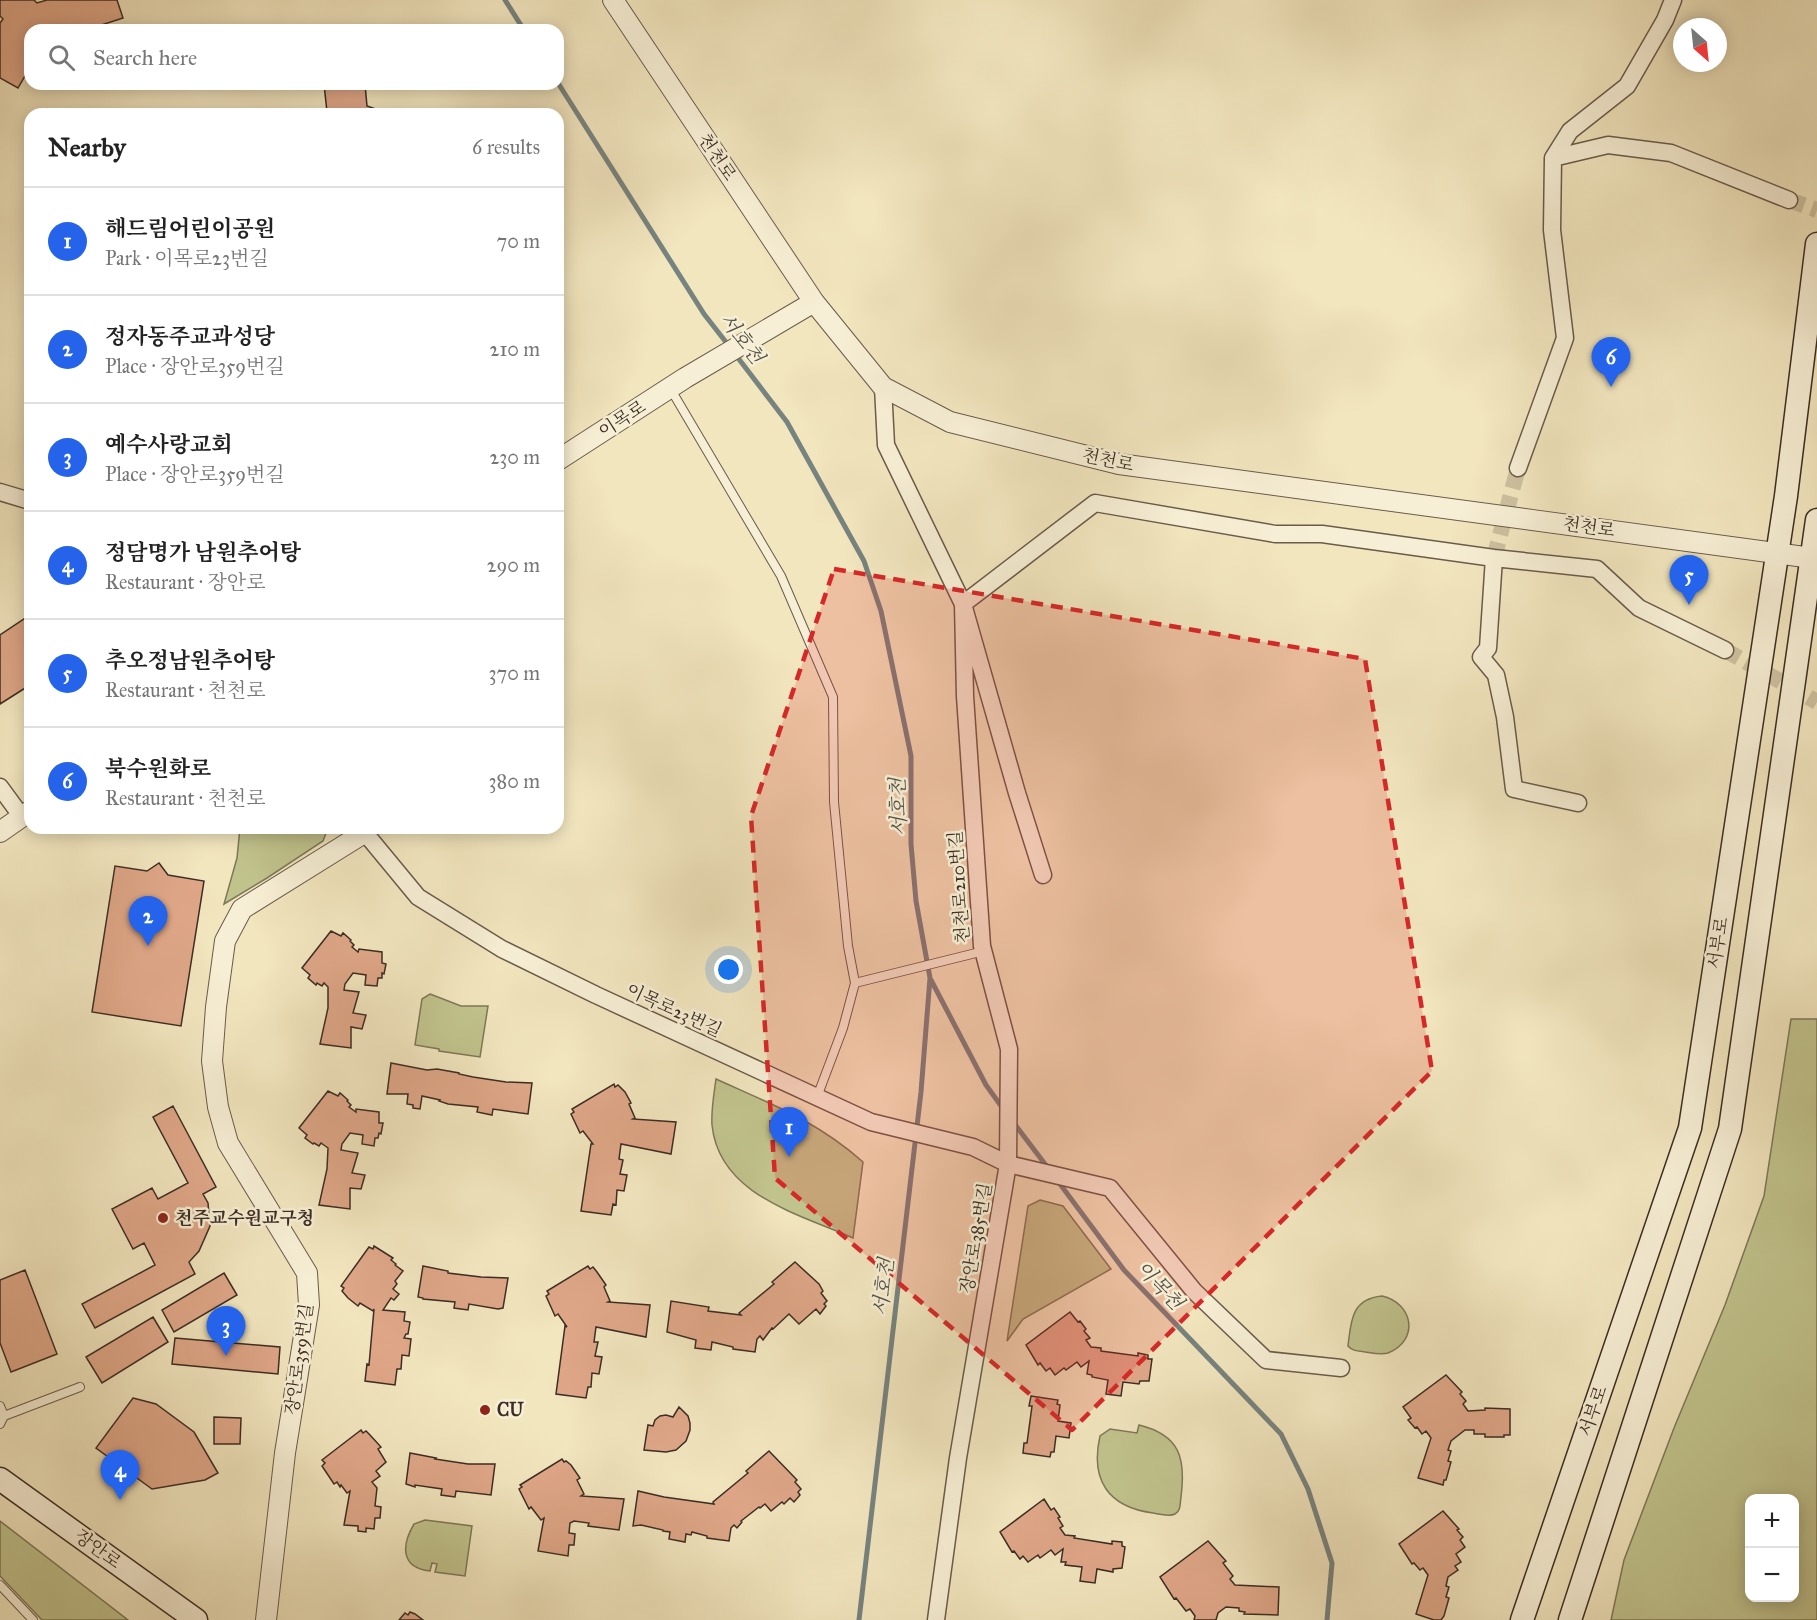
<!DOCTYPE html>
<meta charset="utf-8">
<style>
:root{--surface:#fff;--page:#f6f6f6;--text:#222;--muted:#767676;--line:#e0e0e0;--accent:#2563eb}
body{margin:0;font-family:"IM FELL Great Primer","Noto Serif KR",serif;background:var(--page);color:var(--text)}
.controls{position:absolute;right:18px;bottom:18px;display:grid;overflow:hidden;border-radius:12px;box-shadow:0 3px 15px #0003}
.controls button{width:54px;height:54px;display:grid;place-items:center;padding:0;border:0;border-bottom:2px solid var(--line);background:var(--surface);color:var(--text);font:30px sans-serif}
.compass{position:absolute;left:1673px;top:18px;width:54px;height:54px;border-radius:50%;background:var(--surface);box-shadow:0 3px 15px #0003;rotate:153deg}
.you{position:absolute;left:729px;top:970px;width:21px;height:21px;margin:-15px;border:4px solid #fff;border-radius:50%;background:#1a73e8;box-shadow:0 0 0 9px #1a73e833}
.badge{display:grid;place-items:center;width:39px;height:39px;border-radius:50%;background:var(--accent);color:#fff;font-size:20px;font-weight:700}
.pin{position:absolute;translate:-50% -50px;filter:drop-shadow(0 2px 3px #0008)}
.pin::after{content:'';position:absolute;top:32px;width:21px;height:18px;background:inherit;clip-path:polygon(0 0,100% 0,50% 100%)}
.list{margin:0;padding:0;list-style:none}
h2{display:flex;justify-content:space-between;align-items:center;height:78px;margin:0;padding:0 24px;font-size:26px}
h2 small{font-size:20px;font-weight:400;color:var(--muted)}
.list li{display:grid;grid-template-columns:39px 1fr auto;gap:18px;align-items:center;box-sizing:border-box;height:108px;padding:0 24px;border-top:2px solid var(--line)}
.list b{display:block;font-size:22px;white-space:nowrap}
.list p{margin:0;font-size:20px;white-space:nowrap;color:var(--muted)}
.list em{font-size:20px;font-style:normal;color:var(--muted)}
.icon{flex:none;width:33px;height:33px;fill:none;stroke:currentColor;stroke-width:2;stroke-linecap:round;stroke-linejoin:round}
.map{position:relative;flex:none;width:1817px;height:1620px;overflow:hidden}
.search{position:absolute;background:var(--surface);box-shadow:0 3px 15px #0003;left:24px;top:24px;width:540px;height:66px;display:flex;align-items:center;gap:15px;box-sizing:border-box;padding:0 21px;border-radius:18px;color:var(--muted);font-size:22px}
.panel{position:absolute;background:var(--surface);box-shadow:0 3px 15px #0003;left:24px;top:108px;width:540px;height:726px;border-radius:18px}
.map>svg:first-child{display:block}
.green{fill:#c1c38d;stroke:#7e7858;stroke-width:1.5;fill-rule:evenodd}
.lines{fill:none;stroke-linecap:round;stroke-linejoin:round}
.stream{stroke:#77837f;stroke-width:5}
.building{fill:#dfa788;stroke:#3c2d24;stroke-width:1.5}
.minor-tunnel{stroke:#cec1a0;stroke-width:16;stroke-dasharray:16 8;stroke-linecap:butt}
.service-casing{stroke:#6a5b4b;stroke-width:10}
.minor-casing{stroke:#6a5b4b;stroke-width:19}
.tertiary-casing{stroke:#6a5b4b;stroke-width:22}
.secondary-casing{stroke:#3c2d24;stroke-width:25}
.service{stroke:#f7efd5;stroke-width:8}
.minor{stroke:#f7efd5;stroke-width:16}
.tertiary{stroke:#f7efd5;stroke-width:20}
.secondary{stroke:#f7efd5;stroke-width:22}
.marked{fill:#d62828;fill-opacity:0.2;stroke:#d62828;stroke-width:4.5;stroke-dasharray:12 8;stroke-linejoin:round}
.poi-dot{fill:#8f2418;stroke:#f7efd5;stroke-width:2}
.labels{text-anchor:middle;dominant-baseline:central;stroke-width:5;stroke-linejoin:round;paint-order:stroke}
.street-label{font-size:18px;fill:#3c2d24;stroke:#f7efd5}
.poi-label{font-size:18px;font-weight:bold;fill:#3c2d24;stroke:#f7efd5;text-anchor:start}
.water-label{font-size:20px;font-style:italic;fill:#54514a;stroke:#f7efd5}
</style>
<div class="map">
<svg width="1817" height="1620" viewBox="0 0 1817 1620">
<rect width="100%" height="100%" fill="#f2e6bf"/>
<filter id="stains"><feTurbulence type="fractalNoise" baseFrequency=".00333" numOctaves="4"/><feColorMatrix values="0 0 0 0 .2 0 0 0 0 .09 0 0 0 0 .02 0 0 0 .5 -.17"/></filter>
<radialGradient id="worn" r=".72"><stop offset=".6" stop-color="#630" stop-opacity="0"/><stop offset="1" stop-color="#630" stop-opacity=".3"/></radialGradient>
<!-- green -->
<path class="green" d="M240,828H328L323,841L267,878L224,904L237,858Z
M430,994L461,1006H488L480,1057L439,1051V1049L415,1045L422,999Z
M1791,1019H1817V1620H1611L1624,1560L1674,1428L1725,1305L1764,1196ZM1750,1498H1794V1598H1750Z
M716,1079C771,1104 817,1121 863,1162L853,1238C799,1214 719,1195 712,1125C711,1110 714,1094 716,1079Z
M1040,1200L1063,1206L1111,1269L1023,1319L1007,1341L1028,1206Z
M1382,1296C1413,1303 1420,1340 1388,1353C1381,1355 1372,1353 1365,1352C1358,1351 1352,1351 1348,1346C1351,1321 1351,1299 1382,1296Z
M1139,1425C1180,1435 1186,1458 1181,1497C1180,1503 1181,1511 1175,1514C1169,1517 1159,1514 1153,1513C1108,1507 1090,1480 1100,1436L1110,1429L1137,1433Z
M425,1520L472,1526L465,1576L435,1572L437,1564L432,1563L430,1571C401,1568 401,1546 414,1524Z
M0,1521L128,1620H42L0,1576Z"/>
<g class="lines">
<!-- stream -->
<path class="stream" d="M505,0L524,30
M558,83L704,314L729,346
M735,354L787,422L864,561L881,611L911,756V844L916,901L930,978L921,1092L859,1620
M931,980L986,1085L1004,1110
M1013,1122L1048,1168
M1057,1180L1124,1270L1281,1434L1308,1489L1332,1563L1327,1620"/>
</g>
<!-- building -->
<path class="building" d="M0,0H34L37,3L47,0H117L123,18L86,30H30V67L18,88L0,78V23L3,19L0,16Z
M324,84H365L367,106L390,114H324L327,112Z
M30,615V685L0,704V635Z
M159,863L168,875L204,881L181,1026L92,1012L115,866L147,871Z
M331,931L341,936L343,933L351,940L350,941L354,945L352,947L358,952L359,949L382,952V963L386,964L384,974L382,973V978H378L377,986L365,985L366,975L353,973L345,984L344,990L359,992L353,1013L366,1015L362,1029L351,1027V1048L320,1044L328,1008V987L324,983L322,986L317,983L316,985L308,978L310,975L302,968Z
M391,1063L427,1070L437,1069L459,1073V1074L473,1077L506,1082L532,1083L528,1114L493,1109L492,1115L477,1112L478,1107L448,1104L439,1101L440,1100L422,1096L420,1109L413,1108V1105L407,1104L408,1094H387Z
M614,1084L615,1087L618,1085L625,1092L631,1103L629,1104L635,1118L633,1119L676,1122L671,1154L621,1144L619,1159L623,1160L620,1174L627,1175L624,1191L617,1190L616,1205L613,1204L611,1215L581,1211L591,1144H593L583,1131L580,1133L571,1114L574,1112L572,1109Z
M328,1091L338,1096L340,1093L348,1100L347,1101L351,1105L349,1107L356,1112V1109L379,1112V1123H383L381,1134L379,1133L378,1138H375L374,1146L362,1144L363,1135L350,1133L342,1144L341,1150L358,1153L352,1173L365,1175L361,1189L350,1188V1209L319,1205L327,1169L328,1148L321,1143L319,1146L314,1143L313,1144L305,1138L307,1135L299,1128Z
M173,1106L216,1187L203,1194L208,1203L210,1226L199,1251L189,1262L195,1274L95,1328L82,1304L155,1265L144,1243L133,1249L112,1209L152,1188L158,1199L188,1183L153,1117Z
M374,1246L393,1258L391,1260L396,1264L395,1265L403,1271L395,1281L397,1284L393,1289L399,1294L394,1300L391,1298L383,1310L405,1312L404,1321L410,1322L408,1334H406L404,1338L411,1339L409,1356L402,1355L401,1369H397L395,1385L365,1381L367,1364L369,1365L374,1309L373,1311L360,1303L358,1306L348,1298L342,1291L344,1288L341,1286L369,1247L373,1249Z
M795,1262L819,1284L823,1291L821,1293L827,1301L824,1304L826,1306L820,1314L816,1309L799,1324L789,1314L773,1329L772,1328L763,1340L760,1336L757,1339L755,1352L733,1349V1347L712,1342L711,1350L695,1348L696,1340L667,1332L671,1301L709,1307L708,1311L741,1315L739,1313L774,1284L772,1282Z
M423,1266L448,1271V1273L481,1277L508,1278L503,1308L498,1309L469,1304L468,1310L454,1308L455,1302L423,1299V1298L418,1297Z
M588,1266L590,1269L593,1267L597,1272L606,1285L604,1287L610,1301L608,1302L650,1305L646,1337L596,1327L594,1342H598L595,1356L602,1357L599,1374L592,1373L591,1387H588L586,1398L556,1394L565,1326L567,1327L558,1314L555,1316L546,1296L549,1294L547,1291Z
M25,1270L57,1354L11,1372L0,1343V1280Z
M224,1273L237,1295L174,1332L162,1310Z
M1070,1312L1078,1322L1080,1321L1086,1329L1084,1331L1090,1338L1086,1340L1091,1347L1101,1348V1351L1138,1356V1353L1148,1355V1359H1152L1149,1381H1140L1139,1384L1123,1382L1121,1396L1106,1394L1108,1380L1092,1377V1375L1087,1374L1089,1361L1081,1367L1077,1362L1066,1370L1064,1368L1055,1375L1050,1368L1046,1371L1040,1363L1038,1365L1026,1345Z
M153,1317L168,1342L102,1383L86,1357Z
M175,1338L280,1347L278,1374L172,1364Z
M1446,1375L1462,1392L1460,1394L1466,1401L1463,1404L1468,1411L1485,1410V1408L1510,1409V1435H1504V1437H1485V1434H1474V1430H1465L1451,1441L1448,1450L1451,1451L1448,1461L1451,1462L1446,1480H1444L1443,1485L1418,1478L1431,1438L1426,1431L1422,1434L1417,1427L1415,1428L1408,1420L1411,1418L1403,1407Z
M1031,1396L1058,1400L1057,1404L1060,1405L1058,1421L1071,1423L1069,1438L1056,1436L1054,1452H1051L1050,1457L1023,1453L1024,1443H1027L1032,1406H1029Z
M133,1398L156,1404L194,1432L218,1473L205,1480L152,1489L96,1448Z
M679,1407L688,1416L690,1423V1430L686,1441L676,1450L666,1452L644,1450L648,1425L653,1426L655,1420L660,1416L666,1415L673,1417Z
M214,1417L241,1418L240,1444H214Z
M361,1430L363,1433L366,1431L370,1435L381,1447L378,1449L386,1462L376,1471L380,1476L372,1482L377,1488L375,1506L381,1507L380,1518H375L374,1529L366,1528V1532L358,1531V1526L344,1525L350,1491L347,1493L341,1485L340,1487L337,1482L334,1484L322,1466L325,1463L322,1460Z
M769,1451L797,1480L795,1482L801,1489L798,1492L800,1495L794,1502L790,1498L784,1504L782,1502L771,1511L765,1504L760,1508L759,1507L741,1521L742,1522L737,1528L734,1525L731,1528L729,1541L707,1538V1536L692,1532L691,1535L686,1534L685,1542L669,1539L670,1532L663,1531V1530L641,1525L633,1526L638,1491L664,1497L714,1504L713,1502L748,1473L746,1471Z
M410,1453L436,1458L435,1459L468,1464H495L491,1495L456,1491L455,1497L441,1495L442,1489L415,1485V1487L406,1484Z
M562,1459L564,1462L566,1461L571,1465L580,1478L577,1480L584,1494L581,1496L624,1499L619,1530L588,1526L589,1523L574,1521L570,1523L569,1533L575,1534L574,1545H569L568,1556L538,1551L544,1518L541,1520L531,1507L529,1509L519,1489L522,1487L520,1485Z
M1044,1499L1051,1510L1054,1508L1060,1517L1058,1518L1063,1526L1060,1528L1065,1535L1075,1536L1074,1538L1112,1544V1541L1122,1542V1546L1125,1547L1122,1568L1113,1569V1572L1097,1569L1095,1583L1080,1581L1082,1567L1065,1565L1066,1562H1061L1063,1549L1055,1555L1051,1550L1040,1558L1038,1555L1028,1562L1023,1556L1020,1559L1014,1551L1012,1552L1000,1532Z
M1443,1511L1459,1529L1457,1530L1463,1537L1460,1540L1465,1547L1456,1554L1461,1562L1455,1566L1458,1570L1448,1577L1446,1586L1449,1587L1446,1597L1449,1598L1444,1616L1441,1620H1434L1416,1614L1428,1575L1423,1568L1420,1570L1414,1563L1412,1564L1399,1544Z
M1208,1541L1226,1561L1223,1563L1233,1576L1230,1579L1235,1585L1279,1587L1278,1615L1244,1614L1245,1612L1239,1611V1608L1226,1607L1218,1613L1216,1620H1194L1195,1616L1190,1609L1186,1611L1176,1598L1174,1599L1160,1577Z
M410,1612L415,1614L423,1620H399L405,1613L408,1615Z"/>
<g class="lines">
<!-- minor-tunnel -->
<path class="minor-tunnel" d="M1789,200L1817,210
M1494,558L1518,468
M1725,650L1817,702"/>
<defs>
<path id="service" d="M670,388L781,576L833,697L834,802L848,946L855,983
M817,1097L843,1028L855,983L984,951
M0,1406L4,1416L0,1424
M4,1416L80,1387
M0,1585L33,1620"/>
<path id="minor" d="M1553,158L1608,145L1671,153L1789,200
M883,387L886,445L963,604L965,696L982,946L1009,1049L1008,1164L958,1458L936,1620
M1518,468L1565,338L1552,230L1553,158L1570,131L1627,86L1665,20L1673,0
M0,492L30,501
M1494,558L1488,648L1481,657L1496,675L1505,717L1514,789L1578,803
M0,787L22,817
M361,828L418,897L502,949L596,995L871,1122L973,1147L1008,1164L1110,1188L1194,1291L1266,1360L1341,1368
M1043,875L1017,793L963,604L1095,503L1275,534H1322L1494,558L1597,569L1639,608L1725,650"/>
<path id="tertiary" d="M613,0L814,302L883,387L950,422L1119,464L1812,558
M558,460L685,378L814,302
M0,832L30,811
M266,1620L285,1453L309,1305L307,1273L228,1143L218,1107L212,1061L216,1007L225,941L242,909L364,833"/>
<path id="secondary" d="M0,1479L196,1620
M1522,1620L1690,1128L1786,496L1817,244
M1570,1620L1730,1129L1817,520"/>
</defs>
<!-- service casing -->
<use href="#service" class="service-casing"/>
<!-- minor casing -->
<use href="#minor" class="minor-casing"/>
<!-- tertiary casing -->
<use href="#tertiary" class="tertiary-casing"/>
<!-- secondary casing -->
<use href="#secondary" class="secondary-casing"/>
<!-- service -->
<use href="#service" class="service"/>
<!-- minor -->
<use href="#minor" class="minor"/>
<!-- tertiary -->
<use href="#tertiary" class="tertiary"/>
<!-- secondary -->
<use href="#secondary" class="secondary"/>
</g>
<!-- marked area -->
<path class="marked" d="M834,569L1365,659L1432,1071L1072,1430L775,1178L751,816Z"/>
<!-- markers -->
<g class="poi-dot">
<circle cx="163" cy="1218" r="6"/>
<circle cx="485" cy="1410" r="6"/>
</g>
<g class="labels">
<!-- street labels -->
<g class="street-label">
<text transform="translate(717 157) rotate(56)">천천로</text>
<text transform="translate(622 419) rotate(-33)">이목로</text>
<text transform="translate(1108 460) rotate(12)">천천로</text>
<text transform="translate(1589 527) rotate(8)">천천로</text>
<text transform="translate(959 887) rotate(-94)">천천로210번길</text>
<text transform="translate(1718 943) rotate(-81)">서부로</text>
<text transform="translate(674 1010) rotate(25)">이목로23번길</text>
<text transform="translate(976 1238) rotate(-80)">장안로385번길</text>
<text transform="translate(299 1359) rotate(-82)">장안로359번길</text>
<text transform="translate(1593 1411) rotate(-71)">서부로</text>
<text transform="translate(98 1549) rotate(36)">장안로</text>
</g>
<!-- poi labels -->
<g class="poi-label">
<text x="175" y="1218">천주교수원교구청</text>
<text x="497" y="1410">CU</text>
</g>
<!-- water labels -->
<g class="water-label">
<text transform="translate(742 338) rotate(52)">서호천</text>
<text transform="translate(898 807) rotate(-92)">서호천</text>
<text transform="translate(1160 1285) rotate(47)">이목천</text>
<text transform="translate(883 1287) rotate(-83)">서호천</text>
</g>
</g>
<rect width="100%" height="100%" filter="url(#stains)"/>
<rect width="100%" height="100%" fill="url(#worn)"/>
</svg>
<div class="controls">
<button>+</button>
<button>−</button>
</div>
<svg class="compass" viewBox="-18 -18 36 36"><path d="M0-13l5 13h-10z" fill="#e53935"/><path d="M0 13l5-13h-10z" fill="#767676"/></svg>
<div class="you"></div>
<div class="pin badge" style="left:789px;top:1157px">1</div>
<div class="pin badge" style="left:148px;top:946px">2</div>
<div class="pin badge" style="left:226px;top:1356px">3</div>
<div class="pin badge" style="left:120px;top:1500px">4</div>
<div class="pin badge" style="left:1689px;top:605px">5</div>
<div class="pin badge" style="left:1611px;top:387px">6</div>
<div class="search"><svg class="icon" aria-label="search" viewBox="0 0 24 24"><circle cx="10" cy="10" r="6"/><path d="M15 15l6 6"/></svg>Search here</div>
<section class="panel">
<h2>Nearby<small>6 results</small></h2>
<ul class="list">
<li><span class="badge">1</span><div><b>해드림어린이공원</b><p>Park · 이목로23번길</p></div><em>70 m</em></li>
<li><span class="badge">2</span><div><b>정자동주교과성당</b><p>Place · 장안로359번길</p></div><em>210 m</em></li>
<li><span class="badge">3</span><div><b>예수사랑교회</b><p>Place · 장안로359번길</p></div><em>230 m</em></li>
<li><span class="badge">4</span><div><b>정담명가 남원추어탕</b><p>Restaurant · 장안로</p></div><em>290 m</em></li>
<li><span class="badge">5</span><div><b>추오정남원추어탕</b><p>Restaurant · 천천로</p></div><em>370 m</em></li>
<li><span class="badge">6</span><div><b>북수원화로</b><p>Restaurant · 천천로</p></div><em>380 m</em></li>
</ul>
</section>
</div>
